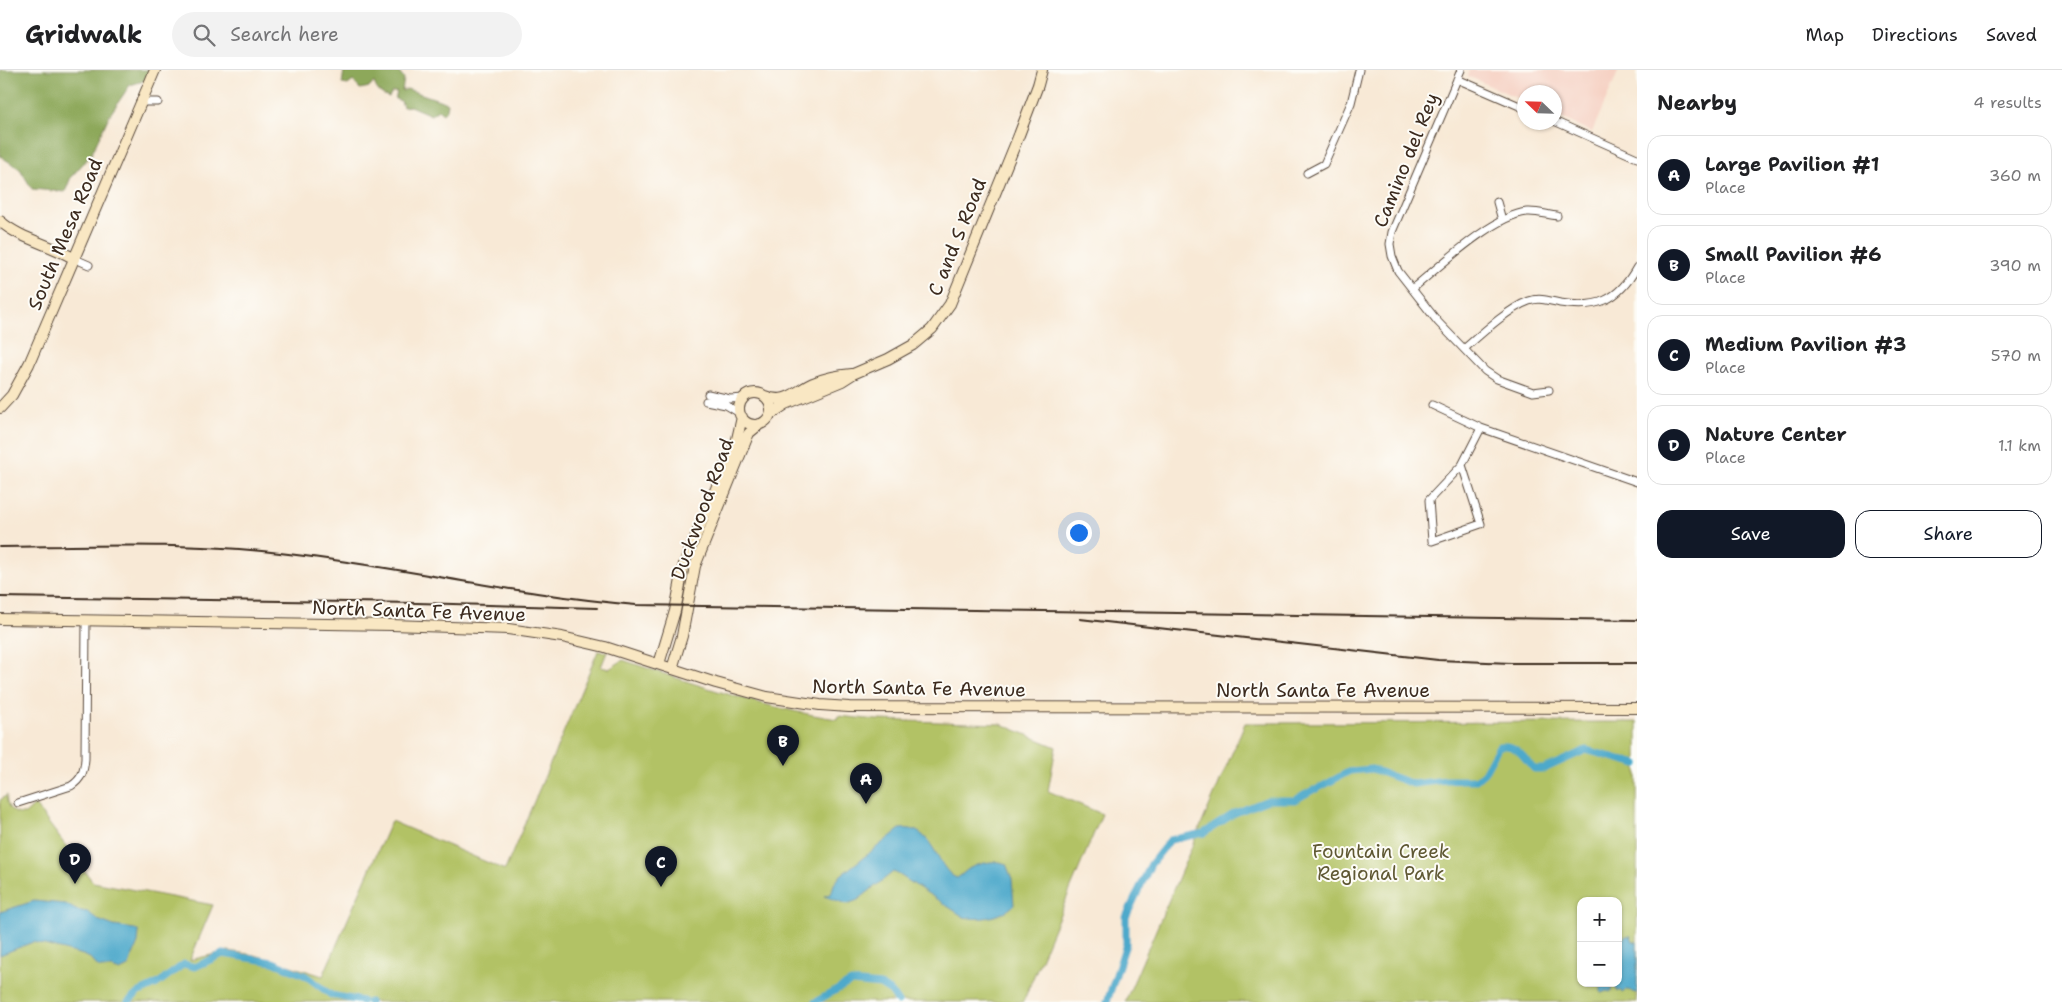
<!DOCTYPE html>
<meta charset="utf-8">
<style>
:root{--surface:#fff;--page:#f2f2f2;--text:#202124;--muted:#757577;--line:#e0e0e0;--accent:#111827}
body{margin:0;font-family:"Shantell Sans",sans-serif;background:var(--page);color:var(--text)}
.controls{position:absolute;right:15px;bottom:15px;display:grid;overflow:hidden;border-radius:10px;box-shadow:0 1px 4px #0004}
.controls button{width:45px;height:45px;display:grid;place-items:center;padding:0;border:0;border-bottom:1px solid var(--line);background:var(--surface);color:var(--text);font:25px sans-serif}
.compass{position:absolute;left:1517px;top:15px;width:45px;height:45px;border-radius:50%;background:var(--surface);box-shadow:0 1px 4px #0004;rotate:293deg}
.you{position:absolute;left:1078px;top:462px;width:18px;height:18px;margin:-12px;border:4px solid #fff;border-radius:50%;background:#1a73e8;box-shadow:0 0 0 8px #1a73e833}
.badge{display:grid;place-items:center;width:32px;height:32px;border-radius:50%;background:var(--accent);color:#fff;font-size:16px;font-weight:700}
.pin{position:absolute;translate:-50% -41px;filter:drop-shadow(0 1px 2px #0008)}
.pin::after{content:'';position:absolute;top:26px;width:18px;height:15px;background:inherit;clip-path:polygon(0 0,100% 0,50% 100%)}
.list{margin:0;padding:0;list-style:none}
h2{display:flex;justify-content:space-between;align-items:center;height:65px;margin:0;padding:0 20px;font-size:21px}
h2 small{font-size:16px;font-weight:400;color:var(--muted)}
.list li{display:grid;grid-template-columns:32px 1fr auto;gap:15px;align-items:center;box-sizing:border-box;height:80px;margin:0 10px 10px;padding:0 10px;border:1px solid var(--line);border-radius:15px}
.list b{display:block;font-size:19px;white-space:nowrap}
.list p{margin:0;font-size:16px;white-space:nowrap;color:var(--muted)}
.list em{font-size:16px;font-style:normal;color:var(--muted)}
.actions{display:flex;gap:10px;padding:15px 20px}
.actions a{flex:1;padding:11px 0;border:1px solid var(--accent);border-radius:15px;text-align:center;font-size:18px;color:var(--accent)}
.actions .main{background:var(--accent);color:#fff}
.icon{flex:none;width:28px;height:28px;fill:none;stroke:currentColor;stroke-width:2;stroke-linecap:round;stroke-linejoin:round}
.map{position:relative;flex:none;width:1637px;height:932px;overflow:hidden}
header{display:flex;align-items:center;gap:30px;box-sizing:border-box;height:70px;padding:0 25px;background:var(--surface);border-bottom:1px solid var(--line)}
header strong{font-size:24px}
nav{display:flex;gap:28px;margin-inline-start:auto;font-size:18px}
.search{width:350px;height:45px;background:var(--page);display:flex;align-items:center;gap:12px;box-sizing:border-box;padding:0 18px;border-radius:28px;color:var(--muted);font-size:19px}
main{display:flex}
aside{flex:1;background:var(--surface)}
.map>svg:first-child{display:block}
.built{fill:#f6d2c4}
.green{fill:#b2c265;stroke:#767642;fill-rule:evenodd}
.forest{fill:#8da85a;stroke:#64693c}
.water{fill:#4da9cb;stroke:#446a74}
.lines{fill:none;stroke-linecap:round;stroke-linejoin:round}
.canal{stroke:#4da9cb;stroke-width:7}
.street-casing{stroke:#57473a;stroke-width:9}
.secondary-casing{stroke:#57473a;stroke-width:12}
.street{stroke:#fff;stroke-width:7}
.secondary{stroke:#f9e7c3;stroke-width:10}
.rail{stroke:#3b2a1e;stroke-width:2}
.labels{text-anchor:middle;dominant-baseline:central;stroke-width:4;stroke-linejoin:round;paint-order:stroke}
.street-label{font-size:19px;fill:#3b2a1e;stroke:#fdfcf7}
.park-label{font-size:19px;fill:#5f5833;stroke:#fdfcf7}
</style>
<header>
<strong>Gridwalk</strong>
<div class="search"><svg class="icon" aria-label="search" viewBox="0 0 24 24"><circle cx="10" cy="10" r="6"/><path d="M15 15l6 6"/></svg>Search here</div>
<nav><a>Map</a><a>Directions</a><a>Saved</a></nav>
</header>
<main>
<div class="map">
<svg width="1637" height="932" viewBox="0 0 1637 932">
<rect width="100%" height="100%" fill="#fdfcf7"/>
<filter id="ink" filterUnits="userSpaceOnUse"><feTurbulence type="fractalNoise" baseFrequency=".02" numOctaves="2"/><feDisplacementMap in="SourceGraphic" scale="10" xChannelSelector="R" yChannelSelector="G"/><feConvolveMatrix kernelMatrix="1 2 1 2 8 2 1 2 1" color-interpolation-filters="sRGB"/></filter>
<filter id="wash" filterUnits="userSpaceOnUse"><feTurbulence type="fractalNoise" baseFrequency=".0096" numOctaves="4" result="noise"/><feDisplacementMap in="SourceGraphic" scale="20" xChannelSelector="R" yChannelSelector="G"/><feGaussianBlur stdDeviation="1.12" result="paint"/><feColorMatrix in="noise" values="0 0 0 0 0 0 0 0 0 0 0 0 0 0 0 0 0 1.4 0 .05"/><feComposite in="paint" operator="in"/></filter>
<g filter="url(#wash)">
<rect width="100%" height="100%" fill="#f8e9d6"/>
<!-- built -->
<path class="built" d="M1470,0H1619L1592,62L1555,45L1554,22H1524V31L1468,6Z"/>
<!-- green -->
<path class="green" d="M598,581L607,582L601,597L609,599L623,590C694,614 763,638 837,649L838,646L877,650L1001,654L1056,677L1048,721L1102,744L1023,932H0V730L7,725C5,737 13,745 25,744L35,735L93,812L213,835L190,890L228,881L255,885L323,906L391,751L505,800Z
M1637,652V932H1125L1245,653ZM1581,831H1618V913H1581Z"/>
<!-- forest -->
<path class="forest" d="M0,0H151L147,10L130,15L109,46L91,85L71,107L65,122L32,119L20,99L0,86Z
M344,0H397L404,9L402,21L407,19L448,33L447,39L443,44L438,40L431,45L410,36L403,37L401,31L395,29L397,22H392L389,27C380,24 377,21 374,12L370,17L360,19L353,11L348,15L342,14Z"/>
<!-- water -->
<path class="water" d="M900,759C934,753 937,802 957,808C962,805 965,801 970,798C981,793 996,789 1006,794L1012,809L1014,835C1002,847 980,851 964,847L898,804L893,802L858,830L847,834L824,826L831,824L834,814L841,805Z
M34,831L66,834L76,840L88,842L98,850L114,856L135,859L139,862L138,873L128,897L120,901L112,898H99L90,888L83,885L33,872L0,885V842Z
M1625,866H1631L1633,871L1637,872V923L1626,920L1622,923L1620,920L1618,922L1614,916H1612L1611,922L1607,921L1601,923V915L1597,913H1618V870L1623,869Z"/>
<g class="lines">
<!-- canal -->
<path class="canal" d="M1317,719L1350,701L1372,699L1413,714L1446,710H1476L1484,703L1499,676C1518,674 1522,686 1534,699H1544L1586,680L1637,694
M142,921L157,914L184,894L195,897L223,884L273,892L306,906L331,925L362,931
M128,932L139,922
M369,932H370
M815,932L851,912L880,915L891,922L898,932
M1107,932L1126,874V847L1151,794L1170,770L1204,763L1235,743L1268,730H1295L1313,720"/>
</g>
</g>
<g filter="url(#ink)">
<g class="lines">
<defs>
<path id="street" d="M1461,0L1392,162L1390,174L1392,186L1398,201L1438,252L1485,301L1497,309L1533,322L1549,320
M1457,9L1524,38
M142,32H158
M1554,51L1637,88
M1307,103L1324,94L1351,33L1359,0
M1497,132L1502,150
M73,188L89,195
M1412,219C1439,197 1494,145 1527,142C1536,141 1548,145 1557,146
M1464,279C1480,265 1509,238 1529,231C1540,227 1550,231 1560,233C1597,239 1618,231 1637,197
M708,324L730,329L744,328
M706,331L726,335L741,344
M1432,335L1481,358L1637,412
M1462,395L1429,430L1432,471L1481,454L1462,395L1481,358
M18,733L71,716C82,709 84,701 85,689L86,550"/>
<path id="secondary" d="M0,151C20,169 50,174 73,188
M739 339a16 16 0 1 1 32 0a16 16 0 1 1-32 0Z
M765,326C785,335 796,321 813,313C825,308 839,305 852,304
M0,338L12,325L29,294L155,0
M771,344L786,334L842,311L853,304L888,289L913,275L932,259L950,234L1019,65L1038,15L1042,0
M0,549L392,555L508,559L562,567L605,577L716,613L767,627L820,635L849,637L1637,638
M659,594L675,541L684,494L737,369L742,347
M672,599L682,566L695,496L749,363L760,354"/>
</defs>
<!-- street casing -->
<use href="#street" class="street-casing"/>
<!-- secondary casing -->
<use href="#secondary" class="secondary-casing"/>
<!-- street -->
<use href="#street" class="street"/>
<!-- secondary -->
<use href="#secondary" class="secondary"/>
<!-- rail -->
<path class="rail" d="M0,477C93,476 187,472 280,483C399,496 516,525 636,535L1637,550
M0,527L417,533L597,538
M1080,549L1438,590L1511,593H1637"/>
</g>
</g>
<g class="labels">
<!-- street labels -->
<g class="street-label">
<text transform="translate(1406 90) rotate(-68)">Camino del Rey</text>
<text transform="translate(65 164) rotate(-67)">South Mesa Road</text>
<text transform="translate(957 167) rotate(-68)">C and S Road</text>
<text transform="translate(702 439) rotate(-70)">Duckwood Road</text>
<text transform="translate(419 541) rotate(2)">North Santa Fe Avenue</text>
<text transform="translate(919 618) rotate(1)">North Santa Fe Avenue</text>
<text x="1323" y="620">North Santa Fe Avenue</text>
</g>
<!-- park labels -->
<g class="park-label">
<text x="1381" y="781">Fountain Creek<tspan x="1381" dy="22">Regional Park</tspan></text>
</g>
</g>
</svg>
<div class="controls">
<button>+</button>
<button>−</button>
</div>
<svg class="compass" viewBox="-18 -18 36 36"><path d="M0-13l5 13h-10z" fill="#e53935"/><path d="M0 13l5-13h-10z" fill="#757577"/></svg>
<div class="you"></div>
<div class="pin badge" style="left:866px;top:734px">A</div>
<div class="pin badge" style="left:783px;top:696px">B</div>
<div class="pin badge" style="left:661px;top:817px">C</div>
<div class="pin badge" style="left:75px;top:814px">D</div>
</div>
<aside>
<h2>Nearby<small>4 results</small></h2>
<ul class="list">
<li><span class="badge">A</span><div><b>Large Pavilion #1</b><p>Place</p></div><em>360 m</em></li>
<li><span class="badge">B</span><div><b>Small Pavilion #6</b><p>Place</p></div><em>390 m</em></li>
<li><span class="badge">C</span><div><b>Medium Pavilion #3</b><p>Place</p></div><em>570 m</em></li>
<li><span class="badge">D</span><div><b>Nature Center</b><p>Place</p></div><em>1.1 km</em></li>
</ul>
<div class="actions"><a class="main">Save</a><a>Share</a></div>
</aside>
</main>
